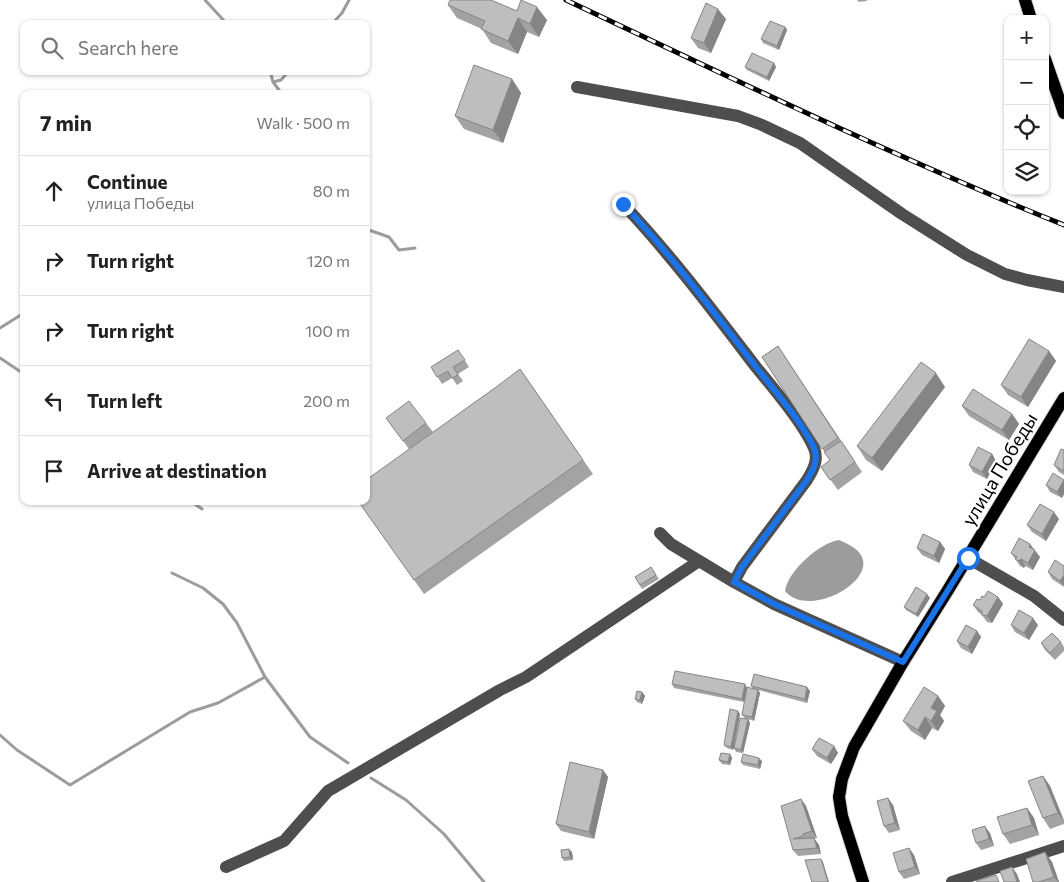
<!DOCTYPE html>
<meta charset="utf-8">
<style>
:root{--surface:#fff;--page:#f6f6f6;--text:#222;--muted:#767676;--line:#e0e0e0}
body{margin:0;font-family:Commissioner,sans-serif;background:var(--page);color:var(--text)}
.controls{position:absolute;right:15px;top:15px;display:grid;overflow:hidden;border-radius:10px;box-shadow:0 1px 4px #0004}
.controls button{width:45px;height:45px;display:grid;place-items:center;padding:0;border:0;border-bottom:1px solid var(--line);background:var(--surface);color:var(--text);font:25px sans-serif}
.stop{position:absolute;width:15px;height:15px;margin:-11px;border:4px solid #1a73e8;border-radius:50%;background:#fff}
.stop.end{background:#1a73e8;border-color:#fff;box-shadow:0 1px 5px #0008}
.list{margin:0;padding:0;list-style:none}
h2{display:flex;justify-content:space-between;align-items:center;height:65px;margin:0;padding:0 20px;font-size:21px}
h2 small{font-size:16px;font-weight:400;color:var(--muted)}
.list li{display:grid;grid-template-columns:32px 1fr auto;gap:15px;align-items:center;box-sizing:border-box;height:70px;padding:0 20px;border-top:1px solid var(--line)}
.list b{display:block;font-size:19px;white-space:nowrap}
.list p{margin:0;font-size:16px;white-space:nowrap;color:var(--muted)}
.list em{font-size:16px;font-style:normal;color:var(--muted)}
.icon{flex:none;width:28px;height:28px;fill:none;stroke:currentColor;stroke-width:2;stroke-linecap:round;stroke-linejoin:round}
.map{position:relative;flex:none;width:1064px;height:882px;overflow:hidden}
.search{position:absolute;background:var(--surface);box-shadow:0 1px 4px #0004;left:20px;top:20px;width:350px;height:55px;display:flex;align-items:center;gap:12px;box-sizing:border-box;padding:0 18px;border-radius:10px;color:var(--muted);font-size:19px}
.panel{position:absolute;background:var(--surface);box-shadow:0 1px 4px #0004;left:20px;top:90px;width:350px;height:415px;border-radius:10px}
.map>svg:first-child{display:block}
.water{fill:#9c9c9c}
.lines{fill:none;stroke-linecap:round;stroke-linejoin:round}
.stream{stroke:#9c9c9c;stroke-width:3}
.major-casing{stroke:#dbdbdb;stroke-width:14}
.minor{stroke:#4e4e4e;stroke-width:12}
.major{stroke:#000;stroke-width:12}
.rail-casing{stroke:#000;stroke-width:5}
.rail{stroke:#fff;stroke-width:3;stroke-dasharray:9;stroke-linecap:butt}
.wall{fill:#a3a3a3}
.shaded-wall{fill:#858585}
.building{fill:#bebebe;stroke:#858585}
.route{stroke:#1a73e8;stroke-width:6}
.labels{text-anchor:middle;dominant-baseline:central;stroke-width:4.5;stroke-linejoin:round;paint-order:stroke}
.street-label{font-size:19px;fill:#000;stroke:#fff}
</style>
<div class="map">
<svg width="1064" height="882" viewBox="0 0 1064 882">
<rect width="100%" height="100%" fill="#fff"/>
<!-- water -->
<path class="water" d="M839,540C846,543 856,547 861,555C877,582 808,619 785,591C788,571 819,543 839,540Z"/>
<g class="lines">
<!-- stream -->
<path class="stream" d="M205,0L227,24
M332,24L342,13L349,0
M270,71L273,82L282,94
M273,82L281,80L289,71
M366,229L389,237L399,250L415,248
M0,328L24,313
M0,358L24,374
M190,501L202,509
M172,573L203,588L223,604L237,623L265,677L310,737L348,763
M0,735L17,750L70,785L190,712L218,703L265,677
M371,778L406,800L444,834L484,882"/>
<defs>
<path id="major" d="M1025,0L1031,19
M1045,59L1064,113
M863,882L842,816L839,797L842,779L854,747L903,662L948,590L1064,398"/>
</defs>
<!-- major casing -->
<use href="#major" class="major-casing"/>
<!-- minor -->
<path class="minor" d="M577,87L738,116L762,125L800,143L902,214L967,255L1005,274L1027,280L1064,287
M623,204C671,255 713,311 756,367C774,389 803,423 814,448C819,460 813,470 807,480L742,567L734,582L671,544L660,533
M968,558L1034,596L1064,620
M734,582L774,604L903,662
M226,867L284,841L328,791L500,690L526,677L699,561
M952,882L1064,846"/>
<!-- major -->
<use href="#major" class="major"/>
<defs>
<path id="rail" d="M566,0C731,78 895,157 1064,225"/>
</defs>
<!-- rail casing -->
<use href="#rail" class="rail-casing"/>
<!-- rail -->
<use href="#rail" class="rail"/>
</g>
<!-- wall -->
<path class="wall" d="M857,0H867V1L859,2Z
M448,5L517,11L547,20L539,37L527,32L518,54L491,43L482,29L457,18Z
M726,19L711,53L698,48L691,38Z
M785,27L787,30L779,50L763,43L761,39Z
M774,63L776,67L769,81L747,70L745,67Z
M512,79L521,93L503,143L464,129L455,116Z
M778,346L862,472L838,490L821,467L830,460L762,357Z
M458,350L469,367L458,374L463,381L457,385L452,378L442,384L431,367Z
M1049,351L1056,361L1028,407L1008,395L1001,385Z
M520,369L593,474L424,594L358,501L409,449L386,418L426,423L433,432L499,385Z
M945,387L882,471L866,460L857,446Z
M962,406L1012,414L1019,424L1009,440L969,416Z
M1064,450V475L1059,472L1054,465Z
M992,454L996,461L987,479L973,472L969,465Z
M1064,480V494L1062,498L1050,492L1046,485Z
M1059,519L1046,541L1032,532L1027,525Z
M940,542L945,549L939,563L922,555L917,548Z
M1034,550L1040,557L1033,570L1025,566L1024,568L1020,566L1011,553Z
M1064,566V587L1052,579L1048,572Z
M651,567L659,579L642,589L635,577Z
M984,597H998L1003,604L992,623L987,622L982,615L978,612L973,605Z
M930,598L918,617L906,610L904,607Z
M1011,625H1038L1029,640L1015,632Z
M977,631L981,637L972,654L961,648L957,641Z
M1061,642L1064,647V651L1055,660L1045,650L1041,643Z
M672,684L747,687L753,689L751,686L810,691L807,703L758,690L760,693L754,721L748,719L750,723L743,753L736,752L734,748L733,750L727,748L724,745L740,714L735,740L745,718L742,715L747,690L744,702L674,688Z
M642,692L645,696L642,704L637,702L635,699Z
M938,696L945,706L940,715L944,721L938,731L932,728L925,740L911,731L903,721Z
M834,746L838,753L831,764L817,756L812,749Z
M730,754L732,758L730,765L722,764L719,760Z
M762,761L760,769L743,765L741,762Z
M603,770L608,777L594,839L561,831L556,824Z
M1043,776L1050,786L1064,820V824L1050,829L1043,818Z
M801,799L806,806L817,838L814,839L819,845L821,854L798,856L793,850Z
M893,805L900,830L889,833L884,826Z
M1027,808L1034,818L1039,835L1010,844L1003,834Z
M990,833L994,846L981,850L976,843Z
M572,852L573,860L564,861L562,858Z
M1045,852L1052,862L1059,882H1033Z
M914,855L920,874L904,879L899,872Z"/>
<!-- shaded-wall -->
<path class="shaded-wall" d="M537,7L547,20L539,37L530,24Z
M718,9L726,19L711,53L704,43Z
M518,18L527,32L518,54L508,41Z
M785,27L787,30L779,50L777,46Z
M774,63L776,67L769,81L767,77Z
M512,79L521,93L503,143L493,130Z
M1049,351L1056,361L1028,407L1021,397Z
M936,373L945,387L882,471L872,458Z
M1012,414L1019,424L1009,440L1002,430Z
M992,454L996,461L987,479L982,472Z
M1064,480V494L1062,498L1057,492Z
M1054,512L1059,519L1046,541L1042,534Z
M940,542L945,549L939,563L934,556Z
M1030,544L1040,557L1033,570L1028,563L1029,547Z
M1021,559L1025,566L1024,568L1019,561Z
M1064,575V586L1060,581Z
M927,594L930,598L918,617L916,614Z
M998,597L1003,604L992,623L987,616Z
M1033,618L1038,625L1029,640L1024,633Z
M977,631L981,637L972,654L968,647Z
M745,684L747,688L744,702L742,699Z
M807,687L810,691L807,703L805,699Z
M758,690L760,693L754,721L752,717Z
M642,692L645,696L642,704L640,700Z
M938,696L945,706L940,715L944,721L938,731L931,721V708Z
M738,711L740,714L733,750L731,747Z
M925,717L932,728L925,740L918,730Z
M748,719L750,723L743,753L741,750Z
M834,746L838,753L831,764L827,758Z
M730,754L732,758L730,765L728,762Z
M759,758L762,761L760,769L758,765Z
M603,770L608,777L594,839L589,832Z
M1043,776L1050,786L1064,822L1058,813Z
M888,798L893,805L900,830L895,823Z
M801,799L806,806L817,838L812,831Z
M1027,808L1034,818L1039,835L1032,825Z
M985,826L990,833L994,846L989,839Z
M814,838L819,845L821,854L817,848Z
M909,848L914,855L920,874L915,867Z
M569,849L572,852L573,860L570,857Z
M1045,852L1052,862L1059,882H1058L1054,877Z
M821,859L823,862L829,882H828Z
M1012,867L1017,874L1020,882H1017Z"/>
<!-- building -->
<path class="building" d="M450,0H491L517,11L521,0L537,7L530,24L518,18L508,41L481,29L485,21L448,5Z
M706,3L718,9L704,43L691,38Z
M770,21L785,27L777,46L761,39Z
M752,53L774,63L767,77L745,67Z
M474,65L512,79L493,130L455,116Z
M1029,339L1049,351L1021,397L1001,385Z
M778,346L838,438L822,449L762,357Z
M458,350L465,360L453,367L458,375L452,378L448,371L437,377L431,367Z
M921,362L936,373L872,458L857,446Z
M520,369L583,460L414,580L358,501H366V480L499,385Z
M973,389L1012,414L1002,430L962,406Z
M409,401L426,423L403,441L386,418Z
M841,441L855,462L830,480L821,467L830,460L824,452Z
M978,447L992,454L982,472L969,465Z
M1061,449L1064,450V471L1054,465Z
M1053,473L1064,480L1057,492L1046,485Z
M1040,504L1054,512L1042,534L1027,525Z
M923,534L940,542L934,556L917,548Z
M1019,538L1030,544L1029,547L1035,550L1028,563L1021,559L1019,561L1015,559L1017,557L1011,553Z
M1055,560L1064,566V575L1060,581L1048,572Z
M651,567L656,575L640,585L635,577Z
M916,587L927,594L916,614L904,607Z
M988,591L998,597L987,616L982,615V611L973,605L977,599L980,600L982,596L984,597Z
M1019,610L1033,618L1024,633L1011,625Z
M966,625L977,631L968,647L957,641Z
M1052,633L1061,642L1050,653L1041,643Z
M675,671L745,684L742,699L672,684Z
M754,674L807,687L805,699L751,686Z
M747,687L758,690L752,717L742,715Z
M924,687L938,696L931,708L937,711L931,721L925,717L918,730L903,721Z
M637,691L642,692L640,700L635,699Z
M730,709L738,711L731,747L724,745Z
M740,718L748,719L741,750L734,748Z
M819,738L834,746L827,758L812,749Z
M721,753L730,754L728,762L719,760Z
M743,754L759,758L758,765L741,762Z
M570,762L603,770L589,832L556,824Z
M1043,776L1058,813L1043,818L1028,781Z
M888,798L895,823L884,826L877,801Z
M801,799L812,831L803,834V836L793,839L814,838L817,848L793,850L781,806Z
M1027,808L1032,825L1003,834L997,817Z
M985,826L989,839L976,843L972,830Z
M909,848L915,867L899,872L893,853Z
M569,849L570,857L562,858L561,850Z
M1045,852L1054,877L1039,882H1033L1026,859Z
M821,859L828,882H812L805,860Z
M1012,867L1017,882H1004L1000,871Z
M996,875L999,882H977L976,881Z"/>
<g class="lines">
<!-- route -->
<path class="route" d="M623,204C671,255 713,311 756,367C773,389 803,423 814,448C819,460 813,470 807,480L742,567L734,582L774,604L903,662L968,558"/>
</g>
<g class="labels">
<!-- street labels -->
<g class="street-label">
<text transform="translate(999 469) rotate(-59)">улица Победы</text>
</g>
</g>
</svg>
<div class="controls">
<button>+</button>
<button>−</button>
<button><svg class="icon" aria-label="locate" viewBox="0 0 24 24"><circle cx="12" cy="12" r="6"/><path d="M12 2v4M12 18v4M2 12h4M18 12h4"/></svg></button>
<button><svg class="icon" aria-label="layers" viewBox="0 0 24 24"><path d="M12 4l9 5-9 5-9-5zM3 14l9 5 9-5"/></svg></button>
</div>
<div class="stop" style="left:968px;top:558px"></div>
<div class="stop end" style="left:623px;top:204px"></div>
<div class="search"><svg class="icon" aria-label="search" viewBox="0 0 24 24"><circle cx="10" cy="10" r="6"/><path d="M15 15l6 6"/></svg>Search here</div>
<section class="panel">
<h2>7 min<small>Walk · 500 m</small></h2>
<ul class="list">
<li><svg class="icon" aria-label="ahead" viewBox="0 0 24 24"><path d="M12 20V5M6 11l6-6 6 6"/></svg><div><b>Continue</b><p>улица Победы</p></div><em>80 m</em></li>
<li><svg class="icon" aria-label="right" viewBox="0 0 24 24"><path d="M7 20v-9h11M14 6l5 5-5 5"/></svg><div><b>Turn right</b></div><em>120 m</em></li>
<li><svg class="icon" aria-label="right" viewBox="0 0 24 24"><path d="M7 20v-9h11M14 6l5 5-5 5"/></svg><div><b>Turn right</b></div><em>100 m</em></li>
<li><svg class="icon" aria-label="left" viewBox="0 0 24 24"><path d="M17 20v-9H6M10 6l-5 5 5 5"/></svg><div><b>Turn left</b></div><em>200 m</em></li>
<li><svg class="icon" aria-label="arrive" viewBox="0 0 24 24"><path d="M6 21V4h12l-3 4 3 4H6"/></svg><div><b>Arrive at destination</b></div></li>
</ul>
</section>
</div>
